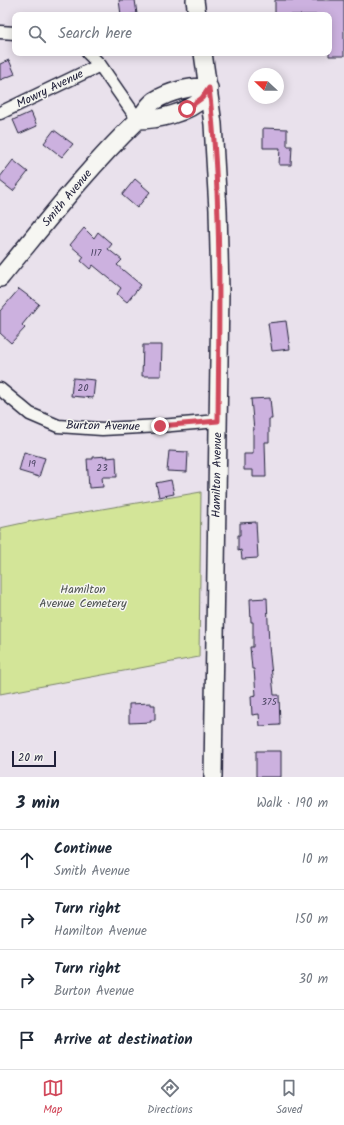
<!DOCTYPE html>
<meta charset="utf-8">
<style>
:root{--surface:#fff;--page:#f6f6f7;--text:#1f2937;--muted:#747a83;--line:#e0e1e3;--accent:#d1495b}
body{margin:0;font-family:Kalam,sans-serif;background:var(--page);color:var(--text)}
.compass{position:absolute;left:248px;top:68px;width:36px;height:36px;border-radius:50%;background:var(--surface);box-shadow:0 2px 10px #0003;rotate:292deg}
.scale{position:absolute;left:12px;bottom:10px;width:44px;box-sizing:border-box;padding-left:4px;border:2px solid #22223b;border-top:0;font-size:11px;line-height:14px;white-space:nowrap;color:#22223b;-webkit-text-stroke:3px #f6f6f2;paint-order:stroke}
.stop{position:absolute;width:12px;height:12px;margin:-9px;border:3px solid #d1495b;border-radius:50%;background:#fff}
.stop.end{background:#d1495b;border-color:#fff;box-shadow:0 1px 4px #0008}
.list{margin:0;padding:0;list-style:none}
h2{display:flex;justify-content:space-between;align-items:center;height:52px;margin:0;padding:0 16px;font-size:17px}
h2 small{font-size:13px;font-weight:400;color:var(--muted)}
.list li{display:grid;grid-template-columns:26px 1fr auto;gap:12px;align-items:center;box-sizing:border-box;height:60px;padding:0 16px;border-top:1px solid var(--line)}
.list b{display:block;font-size:15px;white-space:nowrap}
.list p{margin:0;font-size:13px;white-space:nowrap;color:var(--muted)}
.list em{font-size:13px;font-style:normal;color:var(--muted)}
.icon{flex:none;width:22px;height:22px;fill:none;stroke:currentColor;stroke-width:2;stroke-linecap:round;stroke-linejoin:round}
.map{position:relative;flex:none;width:344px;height:777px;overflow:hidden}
.search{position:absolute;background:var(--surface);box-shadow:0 2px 10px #0003;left:12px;right:12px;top:12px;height:44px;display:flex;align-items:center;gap:10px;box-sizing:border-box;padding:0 14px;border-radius:8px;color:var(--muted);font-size:15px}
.sheet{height:292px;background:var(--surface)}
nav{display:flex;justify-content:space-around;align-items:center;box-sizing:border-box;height:56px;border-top:1px solid var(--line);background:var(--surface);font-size:11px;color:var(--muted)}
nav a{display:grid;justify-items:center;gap:2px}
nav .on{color:var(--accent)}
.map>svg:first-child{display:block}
.green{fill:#d3e598;stroke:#7a846a}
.building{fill:#ccb1df;stroke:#22223b}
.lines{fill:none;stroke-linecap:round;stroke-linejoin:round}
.street-casing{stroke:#22223b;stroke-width:15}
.secondary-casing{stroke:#22223b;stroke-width:20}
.street{stroke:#f6f6f2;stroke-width:12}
.secondary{stroke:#f6f6f2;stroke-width:17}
.route{stroke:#d1495b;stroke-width:5}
.labels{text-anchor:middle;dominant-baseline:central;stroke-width:3;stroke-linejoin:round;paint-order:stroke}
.number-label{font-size:10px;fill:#4c4664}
.street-label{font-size:12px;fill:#22223b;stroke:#f6f6f2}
.park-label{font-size:12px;fill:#4e5352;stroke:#f6f6f2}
</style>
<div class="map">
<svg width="344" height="777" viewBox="0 0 344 777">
<rect width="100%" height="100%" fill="#e9e1ec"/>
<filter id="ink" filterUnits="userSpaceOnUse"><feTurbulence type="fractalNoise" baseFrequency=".025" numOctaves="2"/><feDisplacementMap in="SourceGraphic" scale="8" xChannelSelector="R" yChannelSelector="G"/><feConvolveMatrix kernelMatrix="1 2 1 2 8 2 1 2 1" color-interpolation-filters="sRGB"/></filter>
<g filter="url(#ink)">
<!-- green -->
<path class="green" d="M201,492L199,657L0,694V528L32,521Z"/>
<!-- building -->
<path class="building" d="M119,0H135L137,14L121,15Z
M275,0H344V56H329V15H275Z
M9,60L15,74L0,80V64Z
M31,112L37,126L19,134L13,120Z
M263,128L287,129V146H292L291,165H279L280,148H263Z
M54,130L73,144L62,157L44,143Z
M13,160L28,172L13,191L0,181V177Z
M135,179L150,192L137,208L122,195Z
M84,228L94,238L98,232L112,244L108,249L122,260L117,265L141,285L127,302L117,294L121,288L93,265L90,269L81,261L84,257L70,245Z
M19,289L39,304L22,325L25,328L11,343L0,333V311Z
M286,321L290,349L272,351L268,323Z
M143,345H162L161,376H142Z
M73,378L95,380L93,398L71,396Z
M270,398L272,419H269V442H265L266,477H253V470H244V454H253V430H254L251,399Z
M169,451L188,452L187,472L167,471Z
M24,452L45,458L39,477L19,471Z
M108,456L107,458L116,457L117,477H102L103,487L89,488L87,459H93V457Z
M171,480L174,494L159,497L156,483Z
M256,522L258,558L242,559L241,550L238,551V535H240V523Z
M267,598L269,646L274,695H279L280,725L260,726L259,714L252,715L251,696L256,695L254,669H252L250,647H253V622H251L250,599Z
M151,703V705H155V720H151V722L129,723V704Z
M256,751H281V777H256Z"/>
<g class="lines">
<defs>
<path id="street" d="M0,32L15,33
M88,53L100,65L138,120
M0,113L100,65
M0,389L30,414L58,426L102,429L160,426L218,421"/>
<path id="secondary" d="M195,0L197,15
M203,53L213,124L218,210L220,291L213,777
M138,120C157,120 188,113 202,99C205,96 207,92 209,88
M0,278C44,225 86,170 136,122C143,116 146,107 154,101C168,92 192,85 209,88"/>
</defs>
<!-- street casing -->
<use href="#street" class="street-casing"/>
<!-- secondary casing -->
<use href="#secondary" class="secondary-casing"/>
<!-- street -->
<use href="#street" class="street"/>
<!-- secondary -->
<use href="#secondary" class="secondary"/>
</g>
</g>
<g class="lines" filter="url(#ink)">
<!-- route -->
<path class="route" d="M160,426L218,421C219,310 222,199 209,88L202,98L187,109"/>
</g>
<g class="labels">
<!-- number labels -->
<g class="number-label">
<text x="96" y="253">117</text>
<text x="83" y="388">20</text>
<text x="32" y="464">19</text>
<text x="102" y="468">23</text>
<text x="269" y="702">375</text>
</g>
<!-- street labels -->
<g class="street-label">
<text transform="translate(50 89) rotate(-26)">Mowry Avenue</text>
<text transform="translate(67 198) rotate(-50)">Smith Avenue</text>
<text transform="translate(103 426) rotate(1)">Burton Avenue</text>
<text transform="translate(217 475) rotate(-89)">Hamilton Avenue</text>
</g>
<!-- park labels -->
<g class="park-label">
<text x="83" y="589">Hamilton<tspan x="83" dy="14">Avenue Cemetery</tspan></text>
</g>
</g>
</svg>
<svg class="compass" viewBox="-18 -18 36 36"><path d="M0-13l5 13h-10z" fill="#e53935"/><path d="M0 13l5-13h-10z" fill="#747a83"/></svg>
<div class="scale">20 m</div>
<div class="stop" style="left:187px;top:109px"></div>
<div class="stop end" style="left:160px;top:426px"></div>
<div class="search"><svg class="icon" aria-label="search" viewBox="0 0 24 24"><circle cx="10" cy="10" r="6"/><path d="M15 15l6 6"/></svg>Search here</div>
</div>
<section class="sheet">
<h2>3 min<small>Walk · 190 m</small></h2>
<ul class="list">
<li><svg class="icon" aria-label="ahead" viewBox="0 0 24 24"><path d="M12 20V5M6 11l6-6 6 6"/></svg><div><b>Continue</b><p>Smith Avenue</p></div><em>10 m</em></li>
<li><svg class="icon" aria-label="right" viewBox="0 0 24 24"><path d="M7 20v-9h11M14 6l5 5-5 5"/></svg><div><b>Turn right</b><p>Hamilton Avenue</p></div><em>150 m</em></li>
<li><svg class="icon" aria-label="right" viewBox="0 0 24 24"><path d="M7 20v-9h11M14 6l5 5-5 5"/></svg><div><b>Turn right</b><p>Burton Avenue</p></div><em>30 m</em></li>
<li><svg class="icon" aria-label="arrive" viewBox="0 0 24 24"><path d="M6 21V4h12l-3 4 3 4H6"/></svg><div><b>Arrive at destination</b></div></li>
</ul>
</section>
<nav>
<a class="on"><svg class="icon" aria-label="map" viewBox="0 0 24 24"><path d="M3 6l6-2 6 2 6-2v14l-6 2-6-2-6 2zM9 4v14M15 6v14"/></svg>Map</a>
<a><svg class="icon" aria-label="directions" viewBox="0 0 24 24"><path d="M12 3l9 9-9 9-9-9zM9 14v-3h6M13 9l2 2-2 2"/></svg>Directions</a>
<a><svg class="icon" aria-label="saved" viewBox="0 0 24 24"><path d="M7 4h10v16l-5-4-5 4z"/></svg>Saved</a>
</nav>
